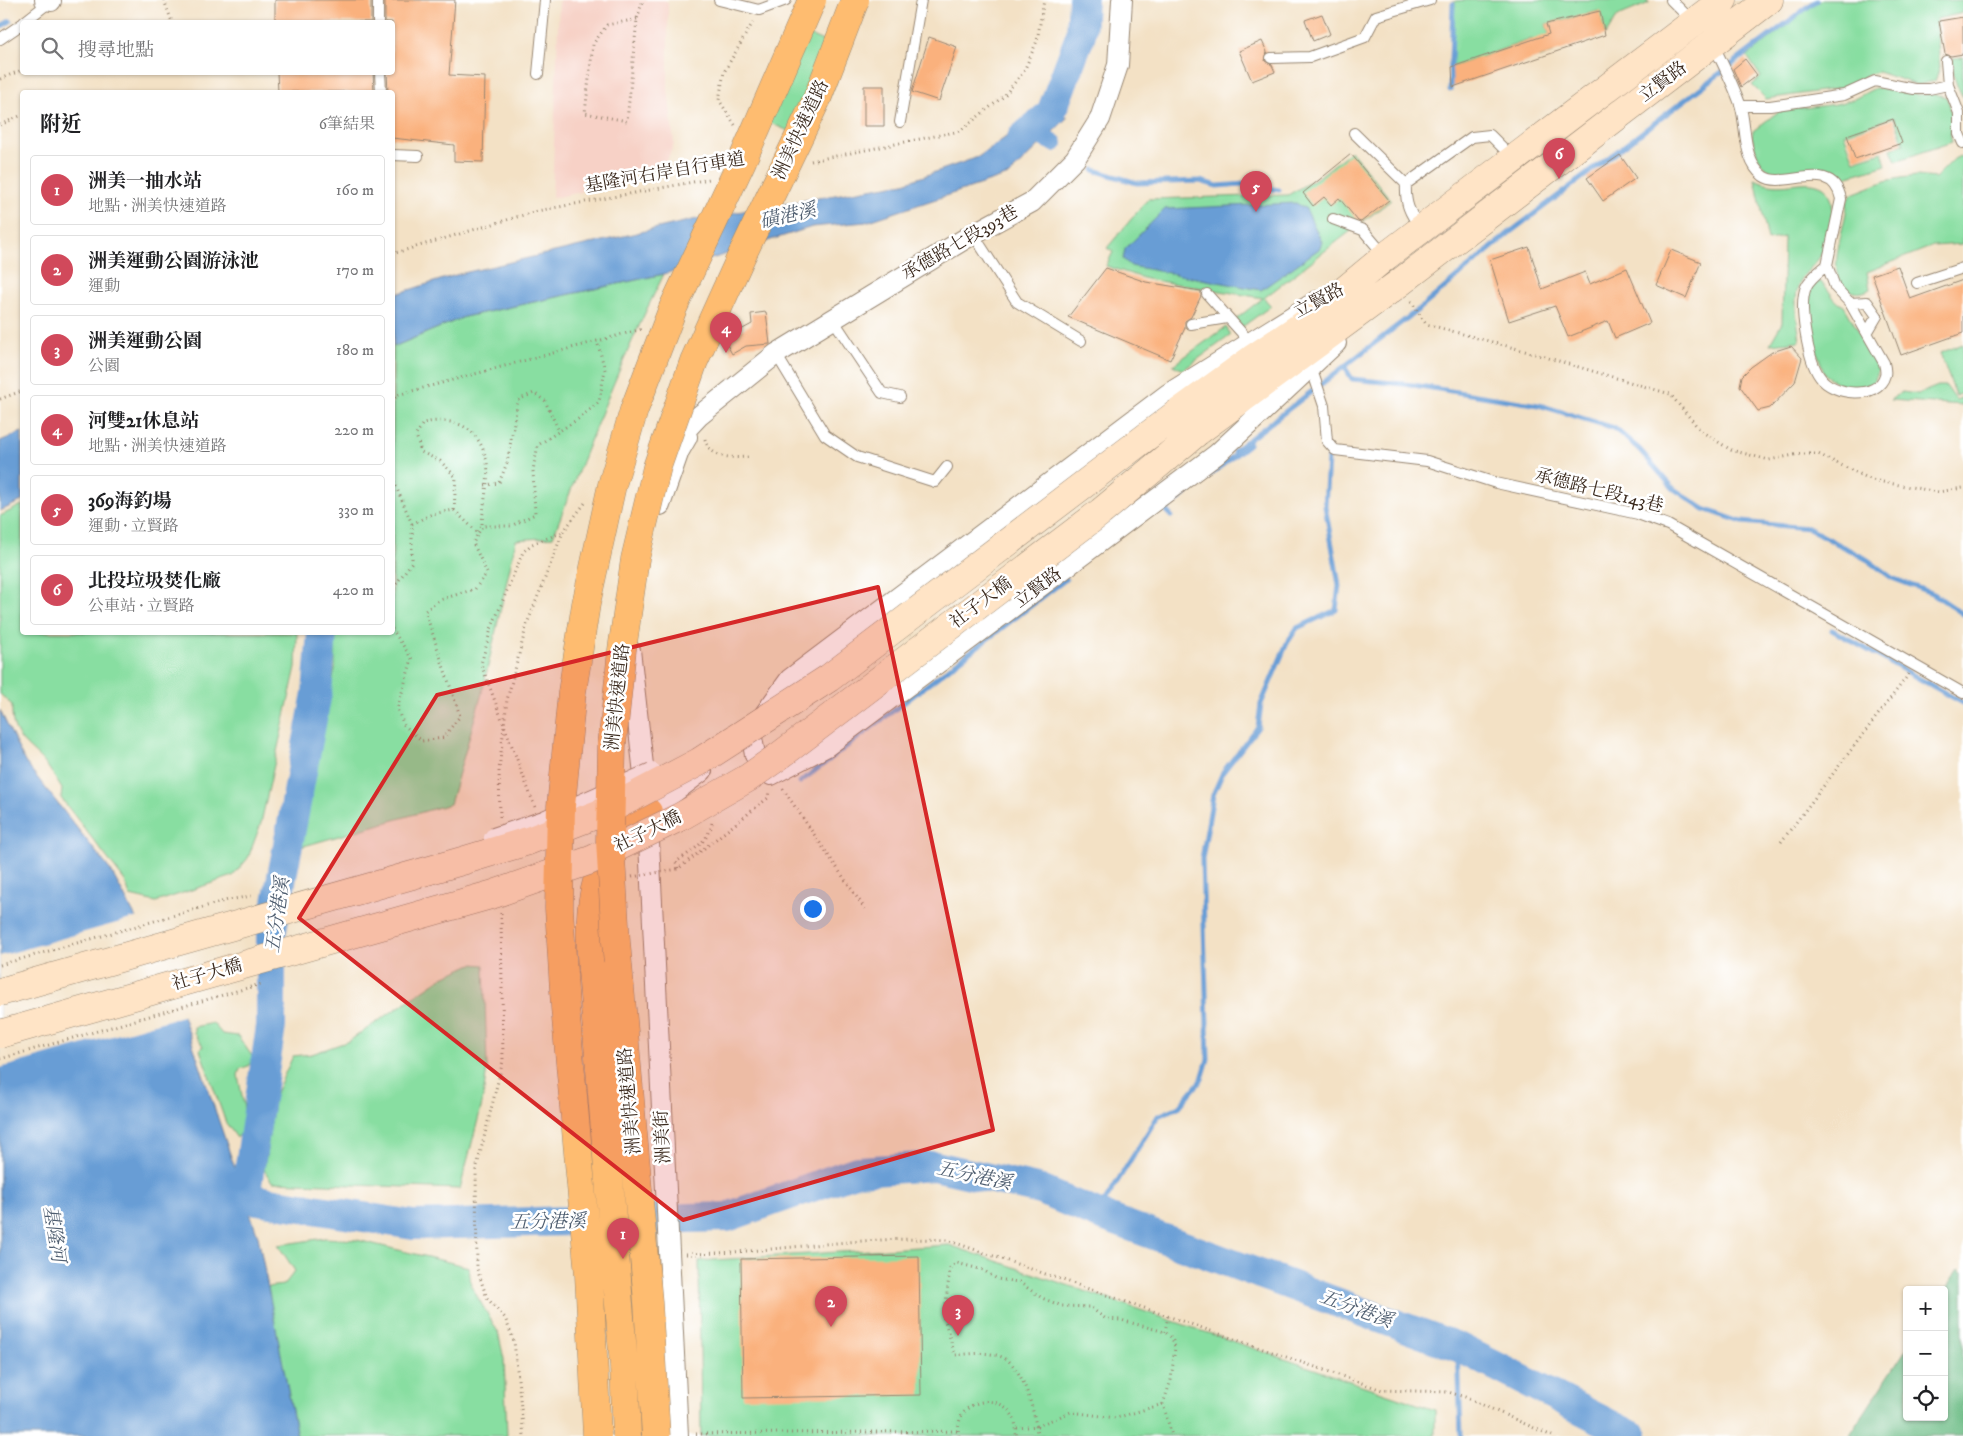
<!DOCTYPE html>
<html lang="zh-TW">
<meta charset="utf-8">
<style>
:root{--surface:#fff;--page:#f6f6f6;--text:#202124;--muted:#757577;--line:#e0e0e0;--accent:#d1495b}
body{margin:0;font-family:"IM FELL DW Pica","Noto Serif TC",serif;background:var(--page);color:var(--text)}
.controls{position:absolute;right:15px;bottom:15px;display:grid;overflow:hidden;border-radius:5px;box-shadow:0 1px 4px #0004}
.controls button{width:45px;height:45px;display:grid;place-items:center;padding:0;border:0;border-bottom:1px solid var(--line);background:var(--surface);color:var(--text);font:25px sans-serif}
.you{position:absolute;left:812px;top:908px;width:18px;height:18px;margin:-12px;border:4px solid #fff;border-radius:50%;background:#1a73e8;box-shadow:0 0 0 8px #1a73e833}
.badge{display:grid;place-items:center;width:32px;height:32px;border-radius:50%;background:var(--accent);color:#fff;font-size:16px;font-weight:700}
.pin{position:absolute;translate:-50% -41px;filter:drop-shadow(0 1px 2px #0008)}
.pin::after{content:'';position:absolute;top:26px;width:18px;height:15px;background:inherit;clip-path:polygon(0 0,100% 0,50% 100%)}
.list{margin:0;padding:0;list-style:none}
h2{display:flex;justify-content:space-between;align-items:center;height:65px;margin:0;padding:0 20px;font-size:21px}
h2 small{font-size:16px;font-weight:400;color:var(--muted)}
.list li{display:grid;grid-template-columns:32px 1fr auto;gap:15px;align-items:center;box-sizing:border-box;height:70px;margin:0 10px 10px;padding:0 10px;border:1px solid var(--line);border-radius:5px}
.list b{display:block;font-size:19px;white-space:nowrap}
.list p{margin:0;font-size:16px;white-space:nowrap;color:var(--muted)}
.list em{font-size:16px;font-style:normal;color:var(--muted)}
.icon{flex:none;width:28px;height:28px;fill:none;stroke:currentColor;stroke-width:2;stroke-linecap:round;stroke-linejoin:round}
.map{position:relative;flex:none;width:1963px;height:1436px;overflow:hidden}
.search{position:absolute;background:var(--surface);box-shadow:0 1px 4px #0004;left:20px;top:20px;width:375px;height:55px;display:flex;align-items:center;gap:12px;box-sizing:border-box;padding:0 18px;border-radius:5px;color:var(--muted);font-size:19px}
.panel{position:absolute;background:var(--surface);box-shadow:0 1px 4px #0004;left:20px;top:90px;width:375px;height:545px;border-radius:5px}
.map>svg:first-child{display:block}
.built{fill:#f7d1c6}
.green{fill:#88dea1;stroke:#628460}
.forest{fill:#6ebd87;stroke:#547452}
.water{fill:#689dd5;stroke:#52647a}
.pier{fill:#f3e1c5}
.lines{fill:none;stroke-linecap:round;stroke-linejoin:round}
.stream{stroke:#689dd5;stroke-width:5}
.canal{stroke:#689dd5;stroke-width:18}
.river{stroke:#689dd5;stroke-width:30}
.building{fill:#fab17d}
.lane-casing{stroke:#978672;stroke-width:12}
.street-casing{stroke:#978672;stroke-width:22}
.secondary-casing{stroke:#978672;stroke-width:29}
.highway-casing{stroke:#978672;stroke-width:29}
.path{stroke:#978672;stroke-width:3;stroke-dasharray:1 4;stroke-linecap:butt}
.lane{stroke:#fff;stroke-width:10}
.street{stroke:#fff;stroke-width:20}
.secondary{stroke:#ffe4c6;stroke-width:28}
.highway{stroke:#febc70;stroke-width:28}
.street-bridge-casing{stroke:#978672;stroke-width:22;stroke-linecap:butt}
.secondary-bridge-casing{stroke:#978672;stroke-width:29;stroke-linecap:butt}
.highway-bridge-casing{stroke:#978672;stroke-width:29;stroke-linecap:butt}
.path-bridge{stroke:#978672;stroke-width:3;stroke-dasharray:1 4;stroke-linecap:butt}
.street-bridge{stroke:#fff;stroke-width:20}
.secondary-bridge{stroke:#ffe4c6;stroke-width:28}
.highway-bridge{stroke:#febc70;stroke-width:28}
.marked{fill:#d62828;fill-opacity:0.2;stroke:#d62828;stroke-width:4;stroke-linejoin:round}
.labels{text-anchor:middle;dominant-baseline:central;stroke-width:5;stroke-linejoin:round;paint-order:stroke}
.street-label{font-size:18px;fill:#3b2a1e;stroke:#fff}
.water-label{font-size:19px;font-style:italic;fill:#4f5e70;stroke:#fff}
</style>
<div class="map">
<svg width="1963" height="1436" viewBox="0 0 1963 1436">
<rect width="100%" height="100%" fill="#fff"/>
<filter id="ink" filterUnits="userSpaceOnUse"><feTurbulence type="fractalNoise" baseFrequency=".02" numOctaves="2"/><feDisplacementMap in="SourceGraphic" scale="10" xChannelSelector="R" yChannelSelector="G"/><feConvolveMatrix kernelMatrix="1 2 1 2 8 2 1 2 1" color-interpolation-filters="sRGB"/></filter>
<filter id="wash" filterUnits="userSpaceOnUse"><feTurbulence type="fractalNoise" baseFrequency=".0096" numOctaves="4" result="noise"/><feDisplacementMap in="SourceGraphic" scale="20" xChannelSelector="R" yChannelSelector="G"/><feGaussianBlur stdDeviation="1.12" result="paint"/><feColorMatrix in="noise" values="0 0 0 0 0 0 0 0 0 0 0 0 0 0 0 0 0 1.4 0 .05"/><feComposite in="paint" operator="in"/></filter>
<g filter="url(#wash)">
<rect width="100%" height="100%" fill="#f3e1c5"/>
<!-- built -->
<path class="built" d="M559,0H663L668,2V89L674,144L664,167L582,176L581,192L552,198Z"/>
<!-- green -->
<path class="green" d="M1467,0H1647L1649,3L1618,16L1605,35L1599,11L1546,24L1554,52L1539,58L1532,39L1452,67L1455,1Z
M1820,0H1963V13L1936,19L1940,67L1935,81L1917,85L1878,72L1867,75L1849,87L1766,99L1752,85L1761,77L1747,56Z
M795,29L849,52L810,140L756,117Z
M1963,57V97C1955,84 1952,73 1953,58Z
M1875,88C1887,88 1898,93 1910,94C1922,96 1935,92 1946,97C1957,117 1946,123 1952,142L1896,161L1891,149L1904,144L1894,117L1844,134L1854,161L1882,152L1886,165L1842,178L1829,173L1808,169L1781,175L1773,174L1761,162L1757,154L1752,136L1753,131L1779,111L1836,104L1854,99Z
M1351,151L1391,200L1264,298L1271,306L1242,327L1236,319L1263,298L1146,279L1106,266L1113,252L1107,248L1148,199L1288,195L1320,176Z
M1960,156L1963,159V244L1933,246L1867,272L1870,289C1863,293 1857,294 1849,290C1822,277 1847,225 1847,203L1852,194L1885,181L1901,178L1917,176L1935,178L1954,159Z
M1755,179C1782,193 1801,176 1822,186C1841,196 1830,238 1822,253C1816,266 1802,272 1798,287C1793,304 1798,324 1800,341L1770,344L1782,323L1784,237L1768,240Z
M664,274C621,359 587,448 553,537L516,540L482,693L450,804L297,848L335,669V633L392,632L393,347L464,317Z
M1817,282H1821C1831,290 1831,300 1844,306L1877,363C1884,395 1839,391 1824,373L1807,321L1811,287Z
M1226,327L1231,335L1183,370L1173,365Z
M1963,344V393L1956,396L1940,353Z
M1938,386H1946L1956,400L1963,397V405L1890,400L1902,392L1918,394Z
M22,505V632L297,633L296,667L261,823L248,858L233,876L156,902L130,896L125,881L61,798L62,789C56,780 50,768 42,760C22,740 11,736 12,705L0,694V516Z
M472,964L484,965L487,1068L482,1104L460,1189L272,1182L264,1170L275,1095L293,1056L312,1054L349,1041L443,977Z
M213,1023L222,1034L238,1036L254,1059L248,1066L240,1069L238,1075C241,1094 251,1123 237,1138L226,1123L200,1050L203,1046L194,1033V1027Z
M325,1238L357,1240L469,1267L471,1286L498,1332L504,1359L507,1436H297L282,1395L266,1287L284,1285L295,1271L278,1245Z
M949,1245L1435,1410V1436H701L699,1261Z"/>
<!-- forest -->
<path class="forest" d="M1959,1269L1963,1272V1436H1849L1907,1348V1417H1944V1291Z"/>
<!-- water -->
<path class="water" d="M1045,109L1068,117L1009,175L866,222L812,227L664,274L464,317L393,347V295L459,274L697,219L904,183L978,157Z
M1296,203L1306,209L1322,242L1319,249L1261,290L1131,266L1123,259L1125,249L1165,209Z
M22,432V501L0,511V441Z
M0,710L25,762L111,871L174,989L258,1236L297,1436H0Z"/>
<!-- pier -->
<path class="pier" d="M138,917L177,988L186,1015L0,1068V956Z"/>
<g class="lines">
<!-- stream -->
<path class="stream" d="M0,27L10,21
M1450,90L1453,4
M1094,170L1137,183L1200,181L1217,186L1245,184L1279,190
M1344,366L1352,379L1413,385L1539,405L1614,428L1639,449L1674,489L1704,509L1742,522L1808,528L1868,560L1892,578L1934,594L1963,614
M1234,451L1423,306L1509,233L1817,0
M1171,516L1165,510L1249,444
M1832,630L1963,703
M800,782L1066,579
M1097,1214L1158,1116L1179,1107L1202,1079L1208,1059L1202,859L1213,795L1223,772L1258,727L1261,704L1287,643L1297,628L1336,610L1339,585L1325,506L1328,459
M1458,1347L1461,1436"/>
<!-- canal -->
<path class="canal" d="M1030,131L1054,143"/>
<!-- river -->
<path class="river" d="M1022,138L1051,113L1081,34L1083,0
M245,1198L271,1026V934L317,693L322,632
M205,1205L245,1198L413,1225L727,1217L857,1171L935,1166L1041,1190L1097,1214L1458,1347L1633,1436"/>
</g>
<g id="blocks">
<!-- building -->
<path class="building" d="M275,0H371V22H275Z
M385,0H455L449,75L485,77L483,162L454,161V145L392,138V92H388L387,72H392V22H385Z
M1600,11L1605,35L1453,87L1452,67L1549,34L1546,24Z
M1322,14L1330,34L1313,41L1305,20Z
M1963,17V54L1951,56L1945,54L1939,21Z
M929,37L957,47L939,101L912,92Z
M1262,41L1267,52L1265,61L1272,65L1275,72L1252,81L1239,51Z
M1745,59L1757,75L1741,87L1733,69Z
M277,72H373L374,92H278Z
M864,86H884V126H864Z
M1893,119L1902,143L1855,159L1847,135Z
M1351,154L1389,200L1361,222L1358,221L1339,198L1331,205L1324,197L1313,206L1303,193Z
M1620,155L1636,178L1603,201L1587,178Z
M1529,247L1542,289L1585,272L1590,284L1627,268L1650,323L1615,338L1608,321L1568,337L1555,306L1509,321L1490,260Z
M1671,250L1701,262L1686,298L1656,285Z
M1898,266L1910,299L1963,280V333L1901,355L1872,275Z
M1106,268L1146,282L1201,291V296L1191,317L1185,321V328L1170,360L1068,317Z
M766,312L770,344L746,346L732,354L724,339L752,324L751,314Z
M1791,346L1802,358L1795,382L1770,408L1758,411L1740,386L1742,376L1751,367L1772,352Z
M919,1256L921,1395L743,1398L741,1259Z"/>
</g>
</g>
<g filter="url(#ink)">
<use href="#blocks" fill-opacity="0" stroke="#978672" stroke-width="1"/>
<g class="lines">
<defs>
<path id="lane" d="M378,0V22
M719,0L759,10L786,0
M1671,0L1693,22
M24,22L51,1
M0,39L22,24
M1713,44C1723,64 1733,84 1740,104C1747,126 1742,160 1763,176C1784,191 1832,156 1841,199L1827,265L1835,287L1850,303L1884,363C1885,367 1886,372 1885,375C1878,401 1832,395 1820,377C1808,361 1798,306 1806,287C1809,279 1820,271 1827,265
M1271,58L1310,57L1365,37L1376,16L1430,0
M1946,61L1948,85L1959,113V134L1963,143
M380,72L381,92
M538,74L545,0
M1741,106H1770L1844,95L1875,81L1914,89H1929L1948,85
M900,122L921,0
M1354,133L1406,184
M392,155L418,156
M1333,219L1363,230L1385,256
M1421,228C1409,213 1405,203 1406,184L1472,137L1490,135L1514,159
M973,234L1017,302L1081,341
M1917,283L1963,268
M1207,294L1250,342
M1850,303L1867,302L1877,316L1867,333
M832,318L882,393L900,397
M1191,324L1227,318
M776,354L825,435L857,457L935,482L947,467
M1311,367L1324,406L1327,441L1335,450L1427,461L1496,483L1638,514L1668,525L1963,693"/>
<path id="street" d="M45,0L51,1
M666,451L699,416L776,354L973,234L1032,202L1075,159L1100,119L1118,65L1122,0
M660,505L679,451L687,437
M630,650L646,792
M764,715L790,679L1168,394L1317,301
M751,732L755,755L773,773
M771,775L827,746L1217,454L1336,343
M648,812L702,771
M648,821L678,1436"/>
<path id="secondary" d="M1179,412L1252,359L1303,325L1386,256L1723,0
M1197,432L1398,284L1769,0"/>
<path id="highway" d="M592,970C587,902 591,857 648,812"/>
</defs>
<!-- lane casing -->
<use href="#lane" class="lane-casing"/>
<!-- street casing -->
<use href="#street" class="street-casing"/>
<!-- secondary casing -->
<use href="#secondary" class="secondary-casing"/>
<!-- highway casing -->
<use href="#highway" class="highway-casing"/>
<!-- path -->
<path class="path" d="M164,0L172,22
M637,19L607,25L593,44L585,113L627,121L637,19L643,0
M0,79L22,70
M0,125L22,115
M735,125L719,100L724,72L753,22
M811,161L960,131L1004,96L1024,71L1037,41L1044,0
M392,254L537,211L709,179
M1411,301L1426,324L1518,349L1670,394L1701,431L1731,450L1769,460L1799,454H1818L1872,480L1938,492L1963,488
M0,399L22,391
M392,402L397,395L642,329
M705,439C710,459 732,458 749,457
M392,477L412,524V562L394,587L392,600
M485,485L499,483L507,463L518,400L534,393L545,401L559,431
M454,510L456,477L440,461L421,452L416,435L423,423C457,416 480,428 487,463C490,478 482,508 482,526
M412,524L432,514L454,510L478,533
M392,629L412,659L397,709L404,725L422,741L443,738L460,716L425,611L439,600L475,589L487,573L473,543L482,526H511L535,514L533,470L538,445L578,419L599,402L605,370L597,341
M783,789L865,909
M500,817L499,770L507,700L527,624L563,532L585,503
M712,823C709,842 690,852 676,862L678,869L768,798L769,791
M1781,842L1909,674
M501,913L503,1061L476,1170L477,1269L487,1298L505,1318L514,1341L524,1436
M686,1254C773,1253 860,1235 947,1240L1382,1390L1448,1392L1465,1397L1552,1436
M1165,1332L1168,1316
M1017,1428L1037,1426L1071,1412L1116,1418L1163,1404
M696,1434L958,1431
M959,1436C951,1393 1020,1387 1016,1436
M1037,1436C1036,1415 1023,1365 1002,1357C987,1351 970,1354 955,1355L944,1318L950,1268L957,1263L983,1270L997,1279L1019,1282L1042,1298L1062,1306L1090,1307L1106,1319L1121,1320L1165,1332L1172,1338L1175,1347L1171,1380L1163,1404L1172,1436"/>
<!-- lane -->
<use href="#lane" class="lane"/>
<!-- street -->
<use href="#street" class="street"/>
<!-- secondary -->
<use href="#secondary" class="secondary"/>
<!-- highway -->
<use href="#highway" class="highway"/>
<defs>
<path id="street-bridge" d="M494,838L544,821L652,773"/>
<path id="secondary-bridge" d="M0,992L462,861L528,841L606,811L699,762L829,678L1179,412
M0,1034L494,894L591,860L680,817L748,778L782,754L1101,512L1197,432"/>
<path id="highway-bridge" d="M592,970L624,1366L627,1436
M597,1436L589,1275L565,1007L559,908L561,806L572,692L586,604L612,485L634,410L673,308L742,161L812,0
M656,1436L648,1302L616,942L610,840L612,745L622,650L635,559L657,467L694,361L741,257L817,99L855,0"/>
</defs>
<!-- street-bridge casing -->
<use href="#street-bridge" class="street-bridge-casing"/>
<!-- secondary-bridge casing -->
<use href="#secondary-bridge" class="secondary-bridge-casing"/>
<!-- highway-bridge casing -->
<use href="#highway-bridge" class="highway-bridge-casing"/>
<!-- path-bridge -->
<path class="path-bridge" d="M535,807L481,664L491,629L523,552L532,544L563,532
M632,877L678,869
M0,965L228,900L252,896
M0,1059L261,984"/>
<!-- street-bridge -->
<use href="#street-bridge" class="street-bridge"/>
<!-- secondary-bridge -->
<use href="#secondary-bridge" class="secondary-bridge"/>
<!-- highway-bridge -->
<use href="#highway-bridge" class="highway-bridge"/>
</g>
</g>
<!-- marked area -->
<path class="marked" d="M878,587L993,1130L683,1220L299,918L437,695Z"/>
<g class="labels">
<!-- street labels -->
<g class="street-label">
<text transform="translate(1663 82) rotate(-37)">立賢路</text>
<text transform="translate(801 130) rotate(-65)">洲美快速道路</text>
<text transform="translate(665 173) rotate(-10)">基隆河右岸自行車道</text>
<text transform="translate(960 243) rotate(-30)">承德路七段393巷</text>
<text transform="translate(1319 301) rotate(-28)">立賢路</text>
<text transform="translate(1599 491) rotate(14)">承德路七段143巷</text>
<text transform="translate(1038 588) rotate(-37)">立賢路</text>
<text transform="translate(981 603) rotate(-37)">社子大橋</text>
<text transform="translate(618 697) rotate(-84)">洲美快速道路</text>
<text transform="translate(648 832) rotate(-26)">社子大橋</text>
<text transform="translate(207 975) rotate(-16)">社子大橋</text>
<text transform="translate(630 1101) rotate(-95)">洲美快速道路</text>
<text transform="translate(663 1137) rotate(-93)">洲美街</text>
</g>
<!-- water labels -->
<g class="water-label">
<text transform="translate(788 216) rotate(-13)">磺港溪</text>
<text transform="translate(278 915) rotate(-82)">五分港溪</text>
<text transform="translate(974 1176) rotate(12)">五分港溪</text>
<text transform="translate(548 1222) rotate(-1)">五分港溪</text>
<text transform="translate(54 1234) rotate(81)">基隆河</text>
<text transform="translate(1356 1309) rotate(20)">五分港溪</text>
</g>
</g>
</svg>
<div class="controls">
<button>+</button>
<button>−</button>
<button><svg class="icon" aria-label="locate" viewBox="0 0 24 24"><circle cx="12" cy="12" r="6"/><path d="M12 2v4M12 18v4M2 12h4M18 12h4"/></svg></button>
</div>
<div class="you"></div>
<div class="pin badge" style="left:623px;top:1259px">1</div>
<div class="pin badge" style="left:831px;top:1327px">2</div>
<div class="pin badge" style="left:958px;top:1336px">3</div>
<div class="pin badge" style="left:726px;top:353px">4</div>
<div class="pin badge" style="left:1256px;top:212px">5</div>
<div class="pin badge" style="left:1559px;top:179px">6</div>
<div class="search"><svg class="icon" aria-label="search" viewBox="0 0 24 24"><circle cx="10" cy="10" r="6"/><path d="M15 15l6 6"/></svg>搜尋地點</div>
<section class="panel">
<h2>附近<small>6筆結果</small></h2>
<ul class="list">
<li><span class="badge">1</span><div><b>洲美一抽水站</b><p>地點 · 洲美快速道路</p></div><em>160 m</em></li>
<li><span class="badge">2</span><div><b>洲美運動公園游泳池</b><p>運動</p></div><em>170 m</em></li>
<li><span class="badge">3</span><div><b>洲美運動公園</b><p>公園</p></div><em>180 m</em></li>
<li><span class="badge">4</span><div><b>河雙21休息站</b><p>地點 · 洲美快速道路</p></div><em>220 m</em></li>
<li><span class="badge">5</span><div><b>369海釣場</b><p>運動 · 立賢路</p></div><em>330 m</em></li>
<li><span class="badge">6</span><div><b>北投垃圾焚化廠</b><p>公車站 · 立賢路</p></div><em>420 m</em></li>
</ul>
</section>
</div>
